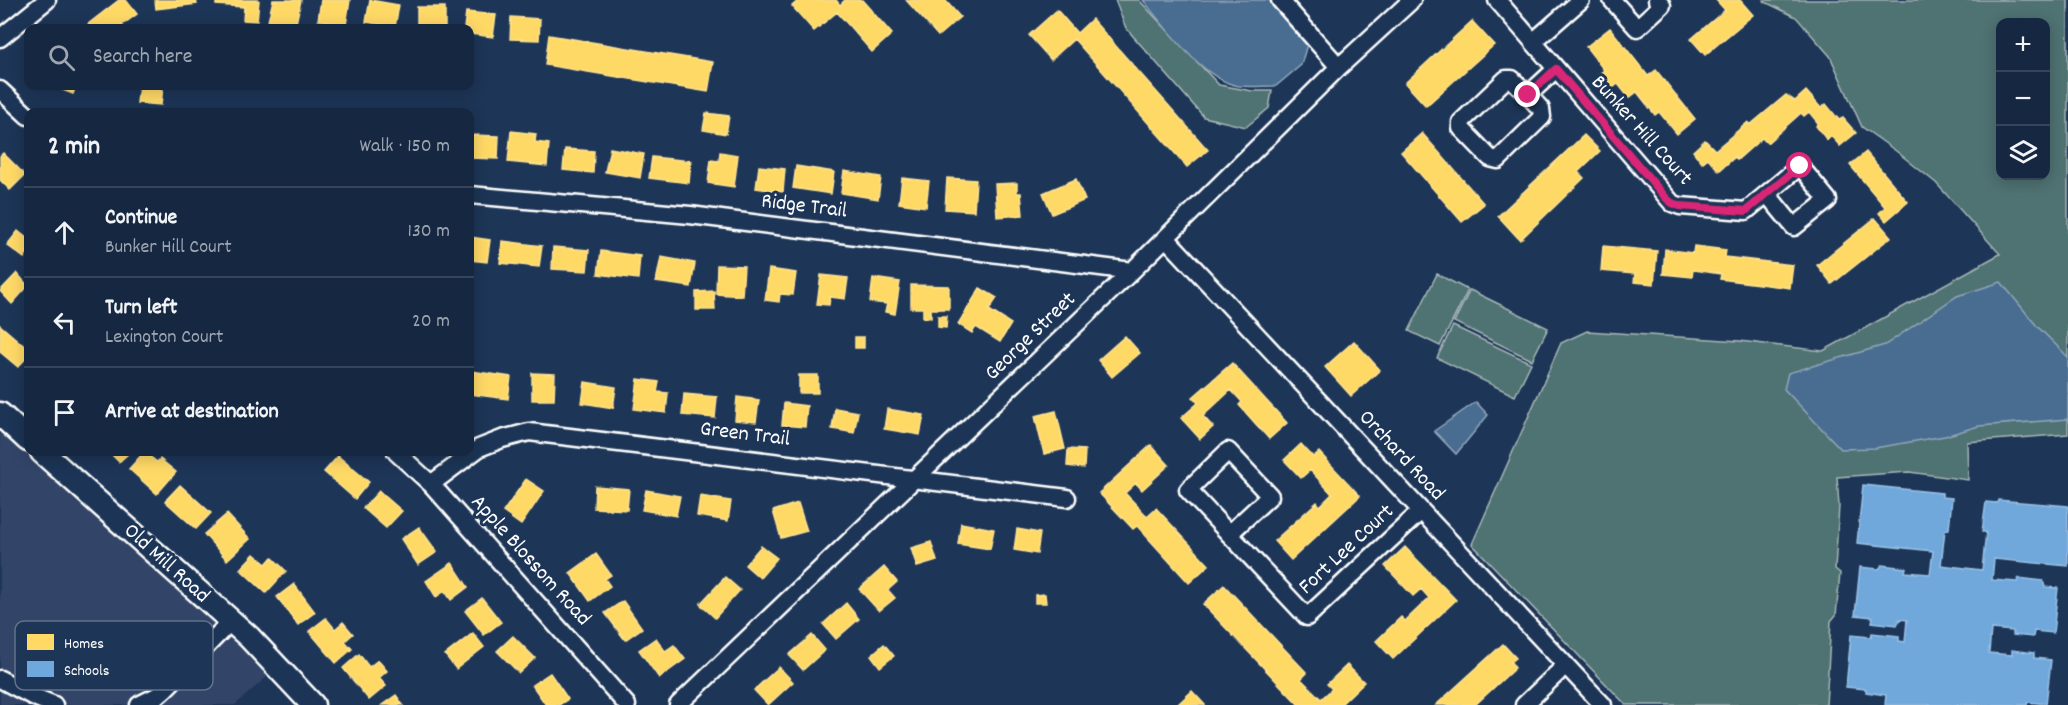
<!DOCTYPE html>
<meta charset="utf-8">
<style>
:root{--surface:#162841;--page:#1f3048;--text:#f1f3f6;--muted:#9ea6b1;--line:#35445a}
body{margin:0;font-family:Dekko,sans-serif;background:var(--page);color:var(--text)}
.controls{position:absolute;right:18px;top:18px;display:grid;overflow:hidden;border-radius:12px;box-shadow:0 3px 15px #0003}
.controls button{width:54px;height:54px;display:grid;place-items:center;padding:0;border:0;border-bottom:2px solid var(--line);background:var(--surface);color:var(--text);font:30px sans-serif}
.stop{position:absolute;width:18px;height:18px;margin:-14px;border:4px solid #db2777;border-radius:50%;background:#fff}
.stop.end{background:#db2777;border-color:#fff;box-shadow:0 2px 6px #0008}
.list{margin:0;padding:0;list-style:none}
h2{display:flex;justify-content:space-between;align-items:center;height:78px;margin:0;padding:0 24px;font-size:26px}
h2 small{font-size:20px;font-weight:400;color:var(--muted)}
.list li{display:grid;grid-template-columns:39px 1fr auto;gap:18px;align-items:center;box-sizing:border-box;height:90px;padding:0 24px;border-top:2px solid var(--line)}
.list b{display:block;font-size:22px;white-space:nowrap}
.list p{margin:0;font-size:20px;white-space:nowrap;color:var(--muted)}
.list em{font-size:20px;font-style:normal;color:var(--muted)}
.icon{flex:none;width:33px;height:33px;fill:none;stroke:currentColor;stroke-width:2;stroke-linecap:round;stroke-linejoin:round}
.map{position:relative;flex:none;width:2068px;height:705px;overflow:hidden}
.search{position:absolute;background:var(--surface);box-shadow:0 3px 15px #0003;left:24px;top:24px;width:450px;height:66px;display:flex;align-items:center;gap:15px;box-sizing:border-box;padding:0 21px;border-radius:12px;color:var(--muted);font-size:22px}
.panel{position:absolute;background:var(--surface);box-shadow:0 3px 15px #0003;left:24px;top:108px;width:450px;height:348px;border-radius:12px}
.map>svg:first-child{display:block}
.built{fill:#324467}
.green{fill:#507272;stroke:#a8b8b8;stroke-width:1.5;fill-rule:evenodd}
.water{fill:#486d90;stroke:#91a7bc;stroke-width:1.5}
.homes{fill:#ffd966;stroke:#ffe494;stroke-width:1.5}
.schools{fill:#6fa8dc;stroke:#9ac2e6;stroke-width:1.5}
.lines{fill:none;stroke-linecap:round;stroke-linejoin:round}
.street-casing{stroke:#fff;stroke-width:21}
.secondary-casing{stroke:#fff;stroke-width:27}
.street{stroke:#1d3557;stroke-width:16}
.secondary{stroke:#1d3557;stroke-width:22}
.route{stroke:#db2777;stroke-width:8}
.labels{text-anchor:middle;dominant-baseline:central;stroke-width:6;stroke-linejoin:round;paint-order:stroke}
.street-label{font-size:22px;fill:#fff;stroke:#1d3557}
.key{fill:#1d3557;stroke:#617289;stroke-width:1.5}
.key-label{font-size:16px;fill:#fff}
</style>
<div class="map">
<svg width="2068" height="705" viewBox="0 0 2068 705">
<rect width="100%" height="100%" fill="#1d3557"/>
<filter id="ink" filterUnits="userSpaceOnUse"><feTurbulence type="fractalNoise" baseFrequency=".0167" numOctaves="2"/><feDisplacementMap in="SourceGraphic" scale="12" xChannelSelector="R" yChannelSelector="G"/><feConvolveMatrix kernelMatrix="1 2 1 2 8 2 1 2 1" color-interpolation-filters="sRGB"/></filter>
<g filter="url(#ink)">
<!-- built -->
<path class="built" d="M0,414L28,440V452H42L277,668L235,705H0Z"/>
<!-- green -->
<path class="green" d="M1115,0H1139L1219,85L1252,91H1272L1269,108L1246,127L1204,117L1126,28Z
M1764,0H2068V434L1967,442L1968,480L1909,472L1837,477L1839,506L1835,569L1840,573L1836,615L1831,621L1826,705H1626L1472,544L1561,343L1587,331L1740,341L1823,351L2000,254L1936,183L1896,151L1862,127L1830,56L1796,17L1765,2ZM2000,22H2046V176H2000Z
M1437,274L1468,290L1440,346L1409,331Z
M1470,290L1548,328L1532,360L1454,322Z
M1453,326L1531,363L1515,396L1437,358Z"/>
<!-- water -->
<path class="water" d="M1143,0H1269L1308,41L1301,65L1276,86C1264,86 1251,87 1239,86C1204,81 1164,26 1143,0Z
M2001,282L2036,325L2068,357V419L1979,426L1945,436L1875,448L1841,449L1784,389L1788,373L1885,345L1957,296Z
M1476,402L1488,415L1456,454L1434,431Z"/>
<!-- homes -->
<path class="homes" d="M119,0H126L137,14L122,25L125,28H92L88,24Z
M155,0H196L197,4L156,9Z
M216,0H259L257,21L243,20L244,7L216,5Z
M273,0H301L295,28H280L267,26Z
M321,0H350L346,25L318,20Z
M370,0L399,5L395,27L366,22Z
M799,0H836L840,5L845,0H862L892,34L872,52L837,12L814,31L792,6Z
M906,0H945L960,17L938,36Z
M1716,0H1740L1753,15L1705,55L1691,39L1725,10Z
M417,7H445V28H417Z
M1057,10L1077,33L1092,19L1208,150L1187,167L1074,39L1051,60L1029,35Z
M466,12L496,15L493,37L470,34V28H464Z
M511,17L540,19L539,40L510,39Z
M1472,21L1494,45L1426,106L1405,83Z
M1610,28L1648,76L1656,70L1695,119L1677,134L1659,112L1655,115L1637,92L1629,98L1618,84L1610,90L1598,75L1604,70L1586,47Z
M549,35L713,62L708,92L545,65Z
M53,86H76L73,94Z
M139,86H163L161,105L137,103Z
M1806,91L1821,108L1826,104L1839,120L1843,118L1856,133L1840,146L1831,136L1827,140L1816,126L1818,123L1809,112L1804,116L1801,113L1767,143L1762,138L1737,160L1735,157L1719,171L1708,158L1702,163L1693,151L1705,140L1715,150L1748,122L1750,125L1786,95L1795,101Z
M706,113L729,116L726,134L703,130Z
M470,125H471V135L499,136L498,159L470,158Z
M511,131L536,134L535,142L549,144L547,166L508,162Z
M1422,133L1484,204L1462,222L1401,152Z
M1584,135L1600,151L1578,172L1584,178L1520,240L1498,216Z
M610,148L644,154L640,178L605,172Z
M565,149L594,151L593,173L563,170Z
M720,152L738,155L734,187L708,183L711,160L719,161Z
M1866,152L1908,202L1886,221L1879,213L1885,207L1850,165Z
M3,153L25,175L10,190L0,180V156Z
M652,157L691,161L689,183L649,178Z
M759,166L785,169L783,192L756,188Z
M796,166L834,172L831,194L793,188Z
M844,171L881,177L878,199L841,193Z
M902,178L929,181L926,207L899,203Z
M947,178L976,180L974,211L945,209Z
M1076,179L1085,200L1052,214L1043,193Z
M1017,183V193H1021L1023,215L997,217L995,184Z
M1875,218L1891,237L1832,284L1817,265Z
M18,231L28,239V252L24,258L7,245Z
M470,237L490,240L487,262L470,260Z
M502,241L542,246L539,267L500,263Z
M1603,246L1657,251L1654,284L1634,282L1635,274L1601,271Z
M1694,246L1726,250L1725,257L1793,265L1790,288L1720,279L1721,274L1693,270L1692,277L1663,274L1665,249L1693,253Z
M553,247L589,250L587,271L552,269Z
M601,251L640,256L638,279L598,274Z
M661,257L695,263L691,287L656,282Z
M717,265L744,266L742,296L716,294Z
M769,269L796,273L793,295L780,294L779,302L765,300Z
M17,273L28,286L12,304L0,291Z
M821,275L848,278L845,299L830,297L829,305L817,304Z
M873,278L900,282L895,314L885,312L887,304L870,302Z
M911,285L949,286V309H931V318L923,317V308H911Z
M980,288L997,298L989,310L1011,324L1000,342L976,327L972,333L958,324Z
M714,291L715,310H696V292Z
M938,316H947L946,328L938,327Z
M0,325L28,349V356L18,367L0,352Z
M1125,336L1140,353L1112,377L1098,360Z
M855,337H864V348H855Z
M1354,341L1380,370L1351,396L1325,367Z
M1232,363L1287,423L1269,439L1239,405L1242,402L1231,390L1203,416L1213,427L1200,439L1181,418L1198,403L1193,397Z
M471,371L511,377L508,399L470,394Z
M532,373L555,374L554,400H532Z
M799,375H818V393H799Z
M638,379L659,382L657,392L668,393L666,413L634,409Z
M585,382L616,387L613,408L582,403Z
M684,394L717,397L715,418L682,415Z
M737,397L759,400L756,422L735,420Z
M784,403L807,406L805,427L782,425Z
M835,408L858,412L854,433L832,429Z
M887,409L924,415L920,435L884,429Z
M1056,411L1065,449L1044,454L1035,416Z
M1301,444L1313,457L1319,452L1360,496L1291,560L1274,541L1317,502L1320,506L1332,494L1310,470L1301,478L1284,460Z
M1151,445L1169,465L1142,490L1136,483L1125,493L1147,516L1156,508L1209,565L1189,583L1137,526L1133,529L1099,493Z
M1068,449L1085,450L1084,468L1067,466Z
M109,452H130L119,462Z
M144,452L157,462L160,459L176,472L157,494L129,469Z
M338,456L369,482L355,499L324,472Z
M526,479L544,491L521,525L503,512Z
M180,485L211,513L196,529L165,501Z
M595,486L629,489L627,510L594,508Z
M646,490L680,496L676,516L642,510Z
M379,491L402,511L386,528L363,508Z
M700,496L731,501L728,521L697,516Z
M798,503L807,531L781,538L773,511Z
M227,514L250,539L227,560L204,534Z
M961,523L994,529L990,549L958,544Z
M419,527L437,552L418,565L401,539Z
M1017,529L1040,533L1037,554L1014,550Z
M931,542L937,561L917,567L911,548Z
M761,546L777,558L760,578L745,565Z
M1405,547L1456,600L1393,659L1376,641L1401,617L1405,621L1429,598L1421,589L1413,596L1385,566Z
M254,554L266,564L272,557L286,571L266,593L240,569Z
M596,554L611,575L605,579L610,586L590,601L570,573Z
M452,563L468,587L451,600L445,591L436,597L426,581Z
M884,567L897,582L888,590L895,598L879,611L859,589Z
M725,577L740,590L715,618L700,604Z
M294,584L315,612L298,625L277,597Z
M1224,585L1307,673L1301,679L1321,699L1332,689L1327,684L1347,665L1364,682L1340,705H1299L1203,604Z
M1045,594L1046,603H1035V595Z
M482,598L501,622L484,635L465,611Z
M623,601L642,628L625,640L605,613Z
M846,603L859,619L836,639L823,624Z
M326,618L335,629L343,622L353,634L345,641L352,649L336,663L309,631Z
M473,633L484,647L456,669L445,655Z
M812,635L825,650L803,670L789,655Z
M513,636L535,658L519,673L497,651Z
M656,638L665,651L674,645L685,659L659,678L639,650Z
M884,644L894,656L880,667L871,655Z
M1503,644L1516,658L1511,662L1515,668L1475,705H1436Z
M359,654L369,667L378,660L387,671L379,678L386,686L369,700L343,668Z
M779,667L793,682L768,705L754,690Z
M550,673L568,699L559,705H546L532,685Z
M1192,691L1205,705H1177Z
M396,695L403,705H382Z"/>
<!-- schools -->
<path class="schools" d="M1863,485L1942,493V497L1952,498L1949,529L1945,530L1941,565L1982,570L1986,532H1982L1986,502L1997,503L1998,500L2068,506V566L1994,559L1992,580L2017,582L2019,578L2043,581L2045,587L2058,588L2053,633L2034,631L2033,637L2013,635V631L1991,629L1989,653L2012,655V650L2034,653V658L2051,660L2046,704L2028,702L2027,705H1885L1886,695L1866,692V689L1846,687L1851,635L1871,637L1872,633L1899,636V641L1905,642L1907,620L1900,619L1897,625L1872,622L1873,617L1855,615L1860,567L1879,569L1882,565L1906,568L1905,572L1930,574L1933,551L1857,543Z"/>
<g class="lines">
<defs>
<path id="street" d="M1280,0L1339,67
M1497,0L1672,203L1680,206L1746,211L1800,166L1828,200L1794,227L1767,194
M1612,0L1637,28L1662,5L1657,0
M0,38L47,0
M1533,42L1581,0
M0,90L28,116
M1528,95L1512,79H1506L1461,122V128L1490,158L1498,160L1542,117L1541,109L1528,95L1556,69
M470,195L690,215L1132,271
M1166,238L1603,705
M396,452L431,484L627,705
M431,484L479,448L502,439L529,432L1067,498
M1229,534L1270,496L1228,451L1188,490L1307,617L1421,511
M0,679L32,696L54,705
M139,705L157,696L166,688L230,622
M678,705L1132,271L1339,67L1412,0
M1524,705L1566,665"/>
<path id="secondary" d="M0,414L28,440
M42,452L249,637L313,705"/>
</defs>
<!-- street casing -->
<use href="#street" class="street-casing"/>
<!-- secondary casing -->
<use href="#secondary" class="secondary-casing"/>
<!-- street -->
<use href="#street" class="street"/>
<!-- secondary -->
<use href="#secondary" class="secondary"/>
</g>
</g>
<g class="lines" filter="url(#ink)">
<!-- route -->
<path class="route" d="M1528,95L1556,69L1667,199L1672,203L1680,206L1746,211L1800,166"/>
</g>
<g class="labels">
<!-- street labels -->
<g class="street-label">
<text transform="translate(1641 131) rotate(48)">Bunker Hill Court</text>
<text transform="translate(804 207) rotate(7)">Ridge Trail</text>
<text transform="translate(1031 337) rotate(-44)">George Street</text>
<text transform="translate(745 435) rotate(7)">Green Trail</text>
<text transform="translate(1401 456) rotate(47)">Orchard Road</text>
<text transform="translate(1347 550) rotate(-43)">Fort Lee Court</text>
<text transform="translate(530 561) rotate(48)">Apple Blossom Road</text>
<text transform="translate(166 564) rotate(42)">Old Mill Road</text>
</g>
</g>
<!-- legend -->
<rect x="15" y="621" width="198" height="69" rx="9" class="key"/>
<rect x="27" y="634" width="27" height="16" fill="#ffd966"/>
<rect x="27" y="661" width="27" height="16" fill="#6fa8dc"/>
<g class="key-label">
<text x="64" y="648">Homes</text>
<text x="64" y="675">Schools</text>
</g>
</svg>
<div class="controls">
<button>+</button>
<button>−</button>
<button><svg class="icon" aria-label="layers" viewBox="0 0 24 24"><path d="M12 4l9 5-9 5-9-5zM3 14l9 5 9-5"/></svg></button>
</div>
<div class="stop" style="left:1800px;top:166px"></div>
<div class="stop end" style="left:1528px;top:95px"></div>
<div class="search"><svg class="icon" aria-label="search" viewBox="0 0 24 24"><circle cx="10" cy="10" r="6"/><path d="M15 15l6 6"/></svg>Search here</div>
<section class="panel">
<h2>2 min<small>Walk · 150 m</small></h2>
<ul class="list">
<li><svg class="icon" aria-label="ahead" viewBox="0 0 24 24"><path d="M12 20V5M6 11l6-6 6 6"/></svg><div><b>Continue</b><p>Bunker Hill Court</p></div><em>130 m</em></li>
<li><svg class="icon" aria-label="left" viewBox="0 0 24 24"><path d="M17 20v-9H6M10 6l-5 5 5 5"/></svg><div><b>Turn left</b><p>Lexington Court</p></div><em>20 m</em></li>
<li><svg class="icon" aria-label="arrive" viewBox="0 0 24 24"><path d="M6 21V4h12l-3 4 3 4H6"/></svg><div><b>Arrive at destination</b></div></li>
</ul>
</section>
</div>
